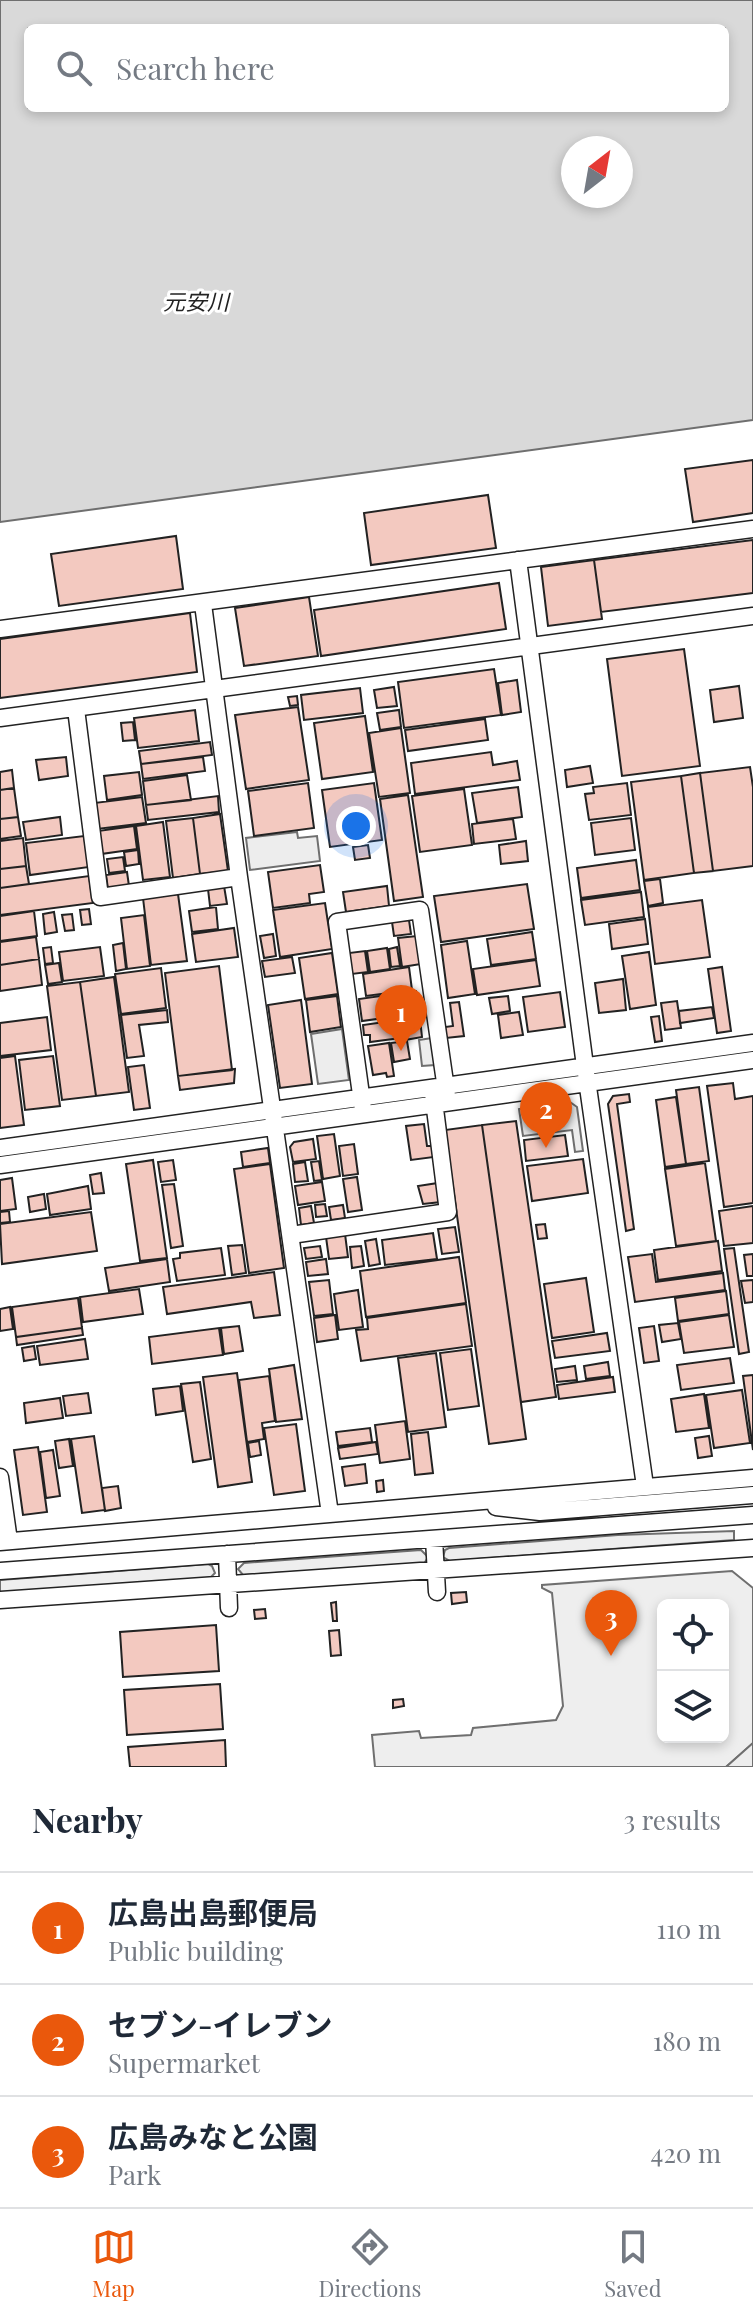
<!DOCTYPE html>
<meta charset="utf-8">
<style>
:root{--surface:#fff;--page:#f6f6f7;--text:#1f2937;--muted:#747a83;--line:#e0e1e3;--accent:#ea580c}
body{margin:0;font-family:"Playfair Display","Noto Sans JP",serif;background:var(--page);color:var(--text)}
.controls{position:absolute;right:24px;bottom:24px;display:grid;overflow:hidden;border-radius:12px;box-shadow:0 4px 12px #0003}
.controls button{width:72px;height:72px;display:grid;place-items:center;padding:0;border:0;border-bottom:2px solid var(--line);background:var(--surface);color:var(--text);font:40px sans-serif}
.compass{position:absolute;left:561px;top:136px;width:72px;height:72px;border-radius:50%;background:var(--surface);box-shadow:0 4px 12px #0003;rotate:31deg}
.you{position:absolute;left:356px;top:826px;width:28px;height:28px;margin:-20px;border:6px solid #fff;border-radius:50%;background:#1a73e8;box-shadow:0 0 0 12px #1a73e833}
.badge{display:grid;place-items:center;width:52px;height:52px;border-radius:50%;background:var(--accent);color:#fff;font-size:26px;font-weight:700}
.pin{position:absolute;translate:-50% -66px;filter:drop-shadow(0 2px 4px #0008)}
.pin::after{content:'';position:absolute;top:42px;width:28px;height:24px;background:inherit;clip-path:polygon(0 0,100% 0,50% 100%)}
.list{margin:0;padding:0;list-style:none}
h2{display:flex;justify-content:space-between;align-items:center;height:104px;margin:0;padding:0 32px;font-size:34px}
h2 small{font-size:26px;font-weight:400;color:var(--muted)}
.list li{display:grid;grid-template-columns:52px 1fr auto;gap:24px;align-items:center;box-sizing:border-box;height:112px;padding:0 32px;border-top:2px solid var(--line)}
.list b{display:block;font-size:30px;white-space:nowrap}
.list p{margin:0;font-size:26px;white-space:nowrap;color:var(--muted)}
.list em{font-size:26px;font-style:normal;color:var(--muted)}
.icon{flex:none;width:44px;height:44px;fill:none;stroke:currentColor;stroke-width:2;stroke-linecap:round;stroke-linejoin:round}
.map{position:relative;flex:none;width:753px;height:1767px;overflow:hidden}
.search{position:absolute;background:var(--surface);box-shadow:0 4px 12px #0003;left:24px;right:24px;top:24px;height:88px;display:flex;align-items:center;gap:20px;box-sizing:border-box;padding:0 28px;border-radius:12px;color:var(--muted);font-size:30px}
.sheet{height:440px;background:var(--surface)}
nav{display:flex;justify-content:space-around;align-items:center;box-sizing:border-box;height:112px;border-top:2px solid var(--line);background:var(--surface);font-size:22px;color:var(--muted)}
nav a{display:grid;justify-items:center;gap:4px}
nav .on{color:var(--accent)}
.map>svg:first-child{display:block}
.green{fill:#eee;stroke:#6f6f6f;stroke-width:2;fill-rule:evenodd}
.parking{fill:#ededed;stroke:#6f6f6f;stroke-width:2}
.water{fill:#d9d9d9;stroke:#6f6f6f;stroke-width:2;fill-rule:evenodd}
.building{fill:#f3c9c0;stroke:#222;stroke-width:2}
.lines{fill:none;stroke-linecap:round;stroke-linejoin:round}
.minor-casing{stroke:#222;stroke-width:19}
.minor{stroke:#fff;stroke-width:16}
.labels{text-anchor:middle;dominant-baseline:central;stroke-width:6;stroke-linejoin:round;paint-order:stroke}
.water-label{font-size:22px;font-style:italic;fill:#222;stroke:#fff}
</style>
<div class="map">
<svg width="753" height="1767" viewBox="0 0 753 1767">
<rect width="100%" height="100%" fill="#fff"/>
<!-- green -->
<path class="green" d="M734,1531V1540L450,1561L443,1557L445,1550L449,1548L618,1535Z
M421,1550L428,1557L424,1564L243,1575L238,1569L244,1563Z
M208,1564L212,1566L215,1573L209,1579L0,1595V1580Z
M732,1571L753,1588V1743L726,1767H375L372,1735L419,1731L421,1738L471,1735L473,1728L556,1720L563,1706L552,1593L542,1588V1585ZM663,1605H723V1737H663Z"/>
<!-- parking -->
<path class="parking" d="M297,832L298,838L317,836L320,861L250,870L246,838Z
M342,1029L349,1080L318,1084L311,1034Z
M432,1038L435,1065L422,1066L419,1040Z
M570,1102L577,1107L583,1151L575,1152L572,1130L523,1136L519,1109Z
M753,1743V1767H726Z"/>
<!-- water -->
<path class="water" d="M0,0H753V420L0,522ZM28,28H725V108H28ZM573,148H621V196H573Z"/>
<!-- building -->
<path class="building" d="M753,460V513L693,522L685,469Z
M488,495L496,548L371,565L364,513Z
M176,536L183,589L59,606L51,554Z
M753,540V593L601,612L594,560Z
M594,560L602,619L548,626L541,567Z
M499,583L506,629L321,656L314,610Z
M309,597L318,656L244,666L235,608Z
M190,613L197,672L0,698V639Z
M684,649L700,766L622,776L607,659Z
M494,669L501,715L404,728L398,682Z
M517,680L521,712L502,715L498,683Z
M739,686L743,718L714,722L710,690Z
M394,687L397,706L377,708L374,690Z
M360,688L363,713L304,720L301,695Z
M297,696L298,705L290,706L288,697Z
M298,707L309,780L246,789L235,715Z
M195,710L199,741L138,748L134,718Z
M399,710L401,727L380,730L377,713Z
M365,716L373,772L322,779L314,723Z
M485,719L488,740L408,751L405,730Z
M133,722L135,740L123,741L121,723Z
M401,728L410,793L379,797L369,733Z
M210,742L212,755L141,764L139,751Z
M491,752L493,765L517,761L520,780L415,794L411,763Z
M66,757L68,776L39,780L36,760Z
M203,757L205,771L143,779L141,764Z
M590,766L593,783L567,787L565,770Z
M750,767L753,787V866L713,871L700,773Z
M12,770L14,788L0,790V772Z
M139,772L142,795L107,800L104,776Z
M700,773L713,871L694,873L681,776Z
M187,775L191,800L146,805L143,781Z
M681,776L694,873L644,880L631,782Z
M308,783L314,828L254,836L248,791Z
M374,783L382,840L330,847L322,790Z
M627,783L631,815L589,820L585,794L594,793L593,787Z
M518,787L522,817L477,823L472,793Z
M14,788L18,817L0,819V790Z
M464,789L472,845L420,852L412,796Z
M408,795L423,897L394,901L380,799Z
M218,796L219,812L148,820L146,805Z
M142,797L146,823L97,829L94,803Z
M220,814L228,871L200,874L193,818Z
M18,817L21,836L0,839V819Z
M60,817L62,835L26,840L23,822Z
M193,818L200,874L173,878L166,821Z
M631,818L635,850L595,855L591,823Z
M513,819L516,839L474,844L472,824Z
M163,822L170,877L143,880L136,826Z
M134,826L137,849L101,854L98,831Z
M84,836L89,867L30,875L26,843Z
M23,838L26,866L0,869V841Z
M526,841L528,861L501,864L499,845Z
M368,845L370,858L355,860L353,847Z
M138,850L139,864L126,866L124,852Z
M123,857L125,871L109,873L107,859Z
M636,860L640,890L581,898L577,868Z
M320,865L324,892L309,894L310,903L273,908L268,872Z
M26,866L29,884L0,888V869Z
M127,872L129,886L108,889L106,875Z
M89,876L93,903L0,915V888Z
M660,879L663,903L648,906L644,881Z
M527,884L534,929L441,942L434,896Z
M224,886L227,904L210,906L208,889Z
M387,886L389,906L346,912L343,892Z
M641,892L644,917L585,925L581,900Z
M178,894L187,961L151,965L143,898Z
M702,900L710,957L655,964L648,907Z
M325,903L332,949L280,957L273,910Z
M216,907L218,929L192,932L189,911Z
M89,909L91,924L82,925L80,910Z
M34,911L37,936L0,941V916Z
M54,912L57,932L45,934L43,914Z
M72,914L74,930L65,931L62,915Z
M144,915L150,966L127,969L121,918Z
M645,919L648,944L612,949L609,924Z
M409,920L411,934L394,936L392,922Z
M234,928L238,957L196,962L192,934Z
M532,932L536,959L491,965L487,939Z
M273,934L276,956L264,958L260,936Z
M417,936L421,964L402,967L398,938Z
M36,937L39,959L0,965V942Z
M467,941L475,994L448,998L441,945Z
M123,943L126,969L116,971L113,945Z
M51,947L53,963L45,964L43,948Z
M100,947L104,976L63,981L59,952Z
M397,947L400,966L391,967L389,949Z
M387,948L390,969L370,972L367,951Z
M365,951L368,972L352,974L349,953Z
M649,952L656,1005L630,1009L622,956Z
M332,953L338,994L305,999L299,958Z
M292,957L295,973L265,977L262,961Z
M39,959L42,985L0,991V965Z
M536,960L540,986L477,995L473,969Z
M59,963L62,982L48,984L45,965Z
M219,966L232,1070L178,1076L165,973Z
M409,967L412,990L366,996L363,974Z
M722,967L731,1031L717,1033L708,969Z
M161,968L166,1008L121,1014L115,974Z
M114,977L129,1092L96,1096L80,982Z
M623,979L626,1010L599,1013L595,983Z
M80,982L96,1096L62,1100L47,986Z
M416,991L420,1013L362,1021L359,999Z
M560,992L565,1027L528,1032L523,997Z
M337,996L341,1027L310,1032L306,1000Z
M508,996L510,1011L492,1014L489,998Z
M301,1000L312,1084L280,1088L268,1005Z
M677,1001L681,1028L665,1030L661,1003Z
M459,1002L464,1036L446,1038L445,1027L453,1026L450,1003Z
M712,1007L714,1018L680,1023L679,1011Z
M167,1010L168,1022L139,1025L144,1056L127,1058L121,1015Z
M519,1012L523,1035L501,1038L498,1015Z
M659,1016L662,1041L655,1042L651,1017Z
M47,1017L51,1050L0,1056V1023Z
M420,1019L422,1037L405,1040L402,1021Z
M399,1020L401,1038L370,1042V1035H364L363,1025Z
M407,1041L410,1059L394,1062L391,1043Z
M389,1043L394,1076L387,1077L386,1073L373,1075L368,1046Z
M15,1056L24,1125L0,1128V1058Z
M53,1056L60,1106L25,1110L19,1060Z
M144,1065L150,1108L134,1110L128,1067Z
M235,1069L234,1083L180,1090L178,1076Z
M733,1083L735,1099L753,1096V1203L724,1207L707,1086Z
M699,1087L709,1161L686,1164L676,1090Z
M629,1094L630,1102L617,1104L634,1229L626,1231L608,1104L613,1096Z
M676,1097L686,1164L665,1167L656,1100Z
M516,1121L556,1397L521,1402L482,1125Z
M424,1124L427,1146H432L434,1157L411,1160L406,1126Z
M482,1125L526,1439L489,1444L445,1130Z
M334,1134L340,1176L323,1179L317,1136Z
M565,1135L568,1156L526,1161L524,1140Z
M313,1139L316,1159L293,1162L290,1147L294,1142Z
M354,1144L358,1174L343,1176L339,1146Z
M268,1148L270,1163L243,1167L241,1152Z
M583,1159L588,1193L532,1201L527,1166Z
M153,1160L167,1258L140,1261L126,1164Z
M173,1160L176,1180L161,1182L158,1162Z
M319,1161L322,1180L314,1181L311,1162Z
M305,1162L308,1181L295,1182L293,1164Z
M705,1163L716,1241L676,1246L665,1169Z
M270,1164L284,1268L249,1273L234,1169Z
M101,1173L104,1193L93,1194L90,1175Z
M357,1177L362,1210L348,1212L343,1179Z
M12,1178L16,1209L0,1211V1180Z
M322,1182L325,1201L298,1205L295,1186Z
M438,1183L441,1202L423,1204L418,1186Z
M174,1184L183,1246L171,1248L162,1185Z
M88,1186L91,1209L50,1215L47,1194Z
M44,1194L46,1209L30,1212L28,1197Z
M325,1204L327,1216L316,1217L315,1205Z
M343,1205L345,1218L331,1220L329,1207Z
M311,1206L314,1223L301,1225L299,1208Z
M753,1206V1243L724,1246L719,1211Z
M9,1211L10,1222L0,1223V1212Z
M91,1212L97,1251L2,1264L0,1224Z
M545,1224L547,1238L538,1239L536,1225Z
M455,1227L459,1252L442,1254L438,1229Z
M433,1233L437,1259L385,1265L382,1240Z
M345,1234L348,1257L329,1259L326,1237Z
M376,1239L380,1264L369,1266L365,1241Z
M718,1241L722,1271L658,1280L654,1250Z
M242,1245L246,1273L232,1275L228,1246Z
M320,1246L322,1257L306,1259L304,1248Z
M361,1246L364,1266L352,1268L350,1247Z
M221,1248L225,1275L177,1281L173,1259L180,1258V1253Z
M734,1248L749,1352L739,1354L724,1249Z
M652,1254L656,1282L723,1273L725,1290L635,1302L628,1257Z
M753,1254V1276H747L744,1255Z
M459,1257L466,1303L366,1317L360,1271Z
M167,1259L170,1282L109,1291L105,1268Z
M326,1259L328,1274L308,1276L306,1262Z
M274,1272L280,1315L254,1318L251,1302L167,1314L163,1287Z
M586,1278L594,1332L552,1338L544,1284Z
M329,1280L333,1314L314,1316L309,1282Z
M753,1280V1302L745,1303L741,1281Z
M139,1289L143,1314L83,1322L80,1297Z
M358,1290L363,1327L339,1330L334,1294Z
M726,1291L729,1314L678,1321L675,1298Z
M78,1298L82,1328L16,1337L12,1307Z
M466,1304L472,1346L361,1361L356,1330L368,1329L367,1318Z
M10,1307L13,1329L0,1331V1309Z
M335,1315L338,1339L317,1342L314,1318Z
M729,1315L734,1347L684,1353L679,1322Z
M678,1323L681,1339L662,1342L659,1325Z
M239,1326L243,1351L224,1354L221,1328Z
M654,1326L659,1361L644,1363L639,1328Z
M82,1328L83,1335L17,1345L16,1337Z
M219,1328L223,1355L152,1364L149,1337Z
M607,1333L610,1351L555,1358L552,1341Z
M85,1339L88,1359L40,1365L37,1346Z
M34,1346L36,1359L24,1361L22,1348Z
M471,1349L479,1406L448,1410L440,1353Z
M436,1353L446,1427L408,1432L398,1358Z
M730,1358L734,1383L681,1390L677,1365Z
M608,1362L610,1376L586,1379L584,1366Z
M294,1365L302,1419L276,1422L269,1369Z
M575,1366L577,1380L557,1382L555,1369Z
M237,1373L252,1482L218,1487L203,1377Z
M753,1375V1450L743,1376Z
M269,1376L275,1421L262,1423L264,1439L247,1442L239,1380Z
M613,1377L615,1392L559,1399L557,1385Z
M200,1382L211,1459L193,1462L181,1384Z
M180,1386L183,1411L156,1415L153,1389Z
M742,1390L750,1443L714,1448L706,1395Z
M88,1393L91,1413L66,1416L63,1396Z
M704,1394L709,1428L676,1432L671,1399Z
M60,1398L63,1418L26,1423L24,1403Z
M405,1421L410,1459L380,1463L375,1425Z
M296,1424L305,1491L274,1495L264,1428Z
M370,1428L372,1442L338,1446L336,1432Z
M428,1432L433,1473L415,1475L411,1434Z
M94,1436L105,1510L82,1513L71,1439Z
M709,1436L712,1456L698,1458L695,1438Z
M69,1439L73,1466L59,1468L55,1441Z
M259,1441L261,1455L250,1457L248,1443Z
M376,1442L378,1454L340,1459L338,1448Z
M38,1447L47,1512L23,1515L14,1450Z
M53,1450L60,1496L46,1498L40,1452Z
M365,1464L367,1483L345,1486L342,1467Z
M383,1480L384,1491L377,1492L376,1481Z
M118,1486L121,1508L105,1511L102,1488Z
M466,1592L467,1602L452,1604L451,1593Z
M336,1602L337,1621H333L331,1603Z
M265,1609L266,1618L255,1619L254,1610Z
M216,1625L219,1671L123,1677L120,1632Z
M339,1630L341,1655L331,1656L329,1631Z
M220,1684L223,1729L127,1735L124,1690Z
M403,1699L404,1706L393,1708V1700Z
M225,1740L226,1767H130L128,1747Z"/>
<g class="lines">
<defs>
<path id="minor" d="M518,560L585,1066L645,1486
M203,604L239,877L330,1514
M0,629L753,529
M76,709L100,897L239,877
M0,718L753,616
M363,1109L337,922L420,910L447,1096
M0,1148L753,1043
M0,1165L753,1060
M291,1235L448,1212L433,1093
M0,1477L9,1541
M496,1507L540,1512L753,1495
M434,1539L437,1592
M0,1542L753,1478
M227,1554L229,1608
M0,1571L753,1515
M0,1600L753,1548"/>
</defs>
<!-- minor casing -->
<use href="#minor" class="minor-casing"/>
<!-- minor -->
<use href="#minor" class="minor"/>
</g>
<g class="labels">
<!-- water labels -->
<g class="water-label">
<text x="196" y="301">元安川</text>
</g>
</g>
</svg>
<div class="controls">
<button><svg class="icon" aria-label="locate" viewBox="0 0 24 24"><circle cx="12" cy="12" r="6"/><path d="M12 2v4M12 18v4M2 12h4M18 12h4"/></svg></button>
<button><svg class="icon" aria-label="layers" viewBox="0 0 24 24"><path d="M12 4l9 5-9 5-9-5zM3 14l9 5 9-5"/></svg></button>
</div>
<svg class="compass" viewBox="-18 -18 36 36"><path d="M0-13l5 13h-10z" fill="#e53935"/><path d="M0 13l5-13h-10z" fill="#747a83"/></svg>
<div class="you"></div>
<div class="pin badge" style="left:401px;top:1051px">1</div>
<div class="pin badge" style="left:546px;top:1148px">2</div>
<div class="pin badge" style="left:611px;top:1656px">3</div>
<div class="search"><svg class="icon" aria-label="search" viewBox="0 0 24 24"><circle cx="10" cy="10" r="6"/><path d="M15 15l6 6"/></svg>Search here</div>
</div>
<section class="sheet">
<h2>Nearby<small>3 results</small></h2>
<ul class="list">
<li><span class="badge">1</span><div><b>広島出島郵便局</b><p>Public building</p></div><em>110 m</em></li>
<li><span class="badge">2</span><div><b>セブン-イレブン</b><p>Supermarket</p></div><em>180 m</em></li>
<li><span class="badge">3</span><div><b>広島みなと公園</b><p>Park</p></div><em>420 m</em></li>
</ul>
</section>
<nav>
<a class="on"><svg class="icon" aria-label="map" viewBox="0 0 24 24"><path d="M3 6l6-2 6 2 6-2v14l-6 2-6-2-6 2zM9 4v14M15 6v14"/></svg>Map</a>
<a><svg class="icon" aria-label="directions" viewBox="0 0 24 24"><path d="M12 3l9 9-9 9-9-9zM9 14v-3h6M13 9l2 2-2 2"/></svg>Directions</a>
<a><svg class="icon" aria-label="saved" viewBox="0 0 24 24"><path d="M7 4h10v16l-5-4-5 4z"/></svg>Saved</a>
</nav>
